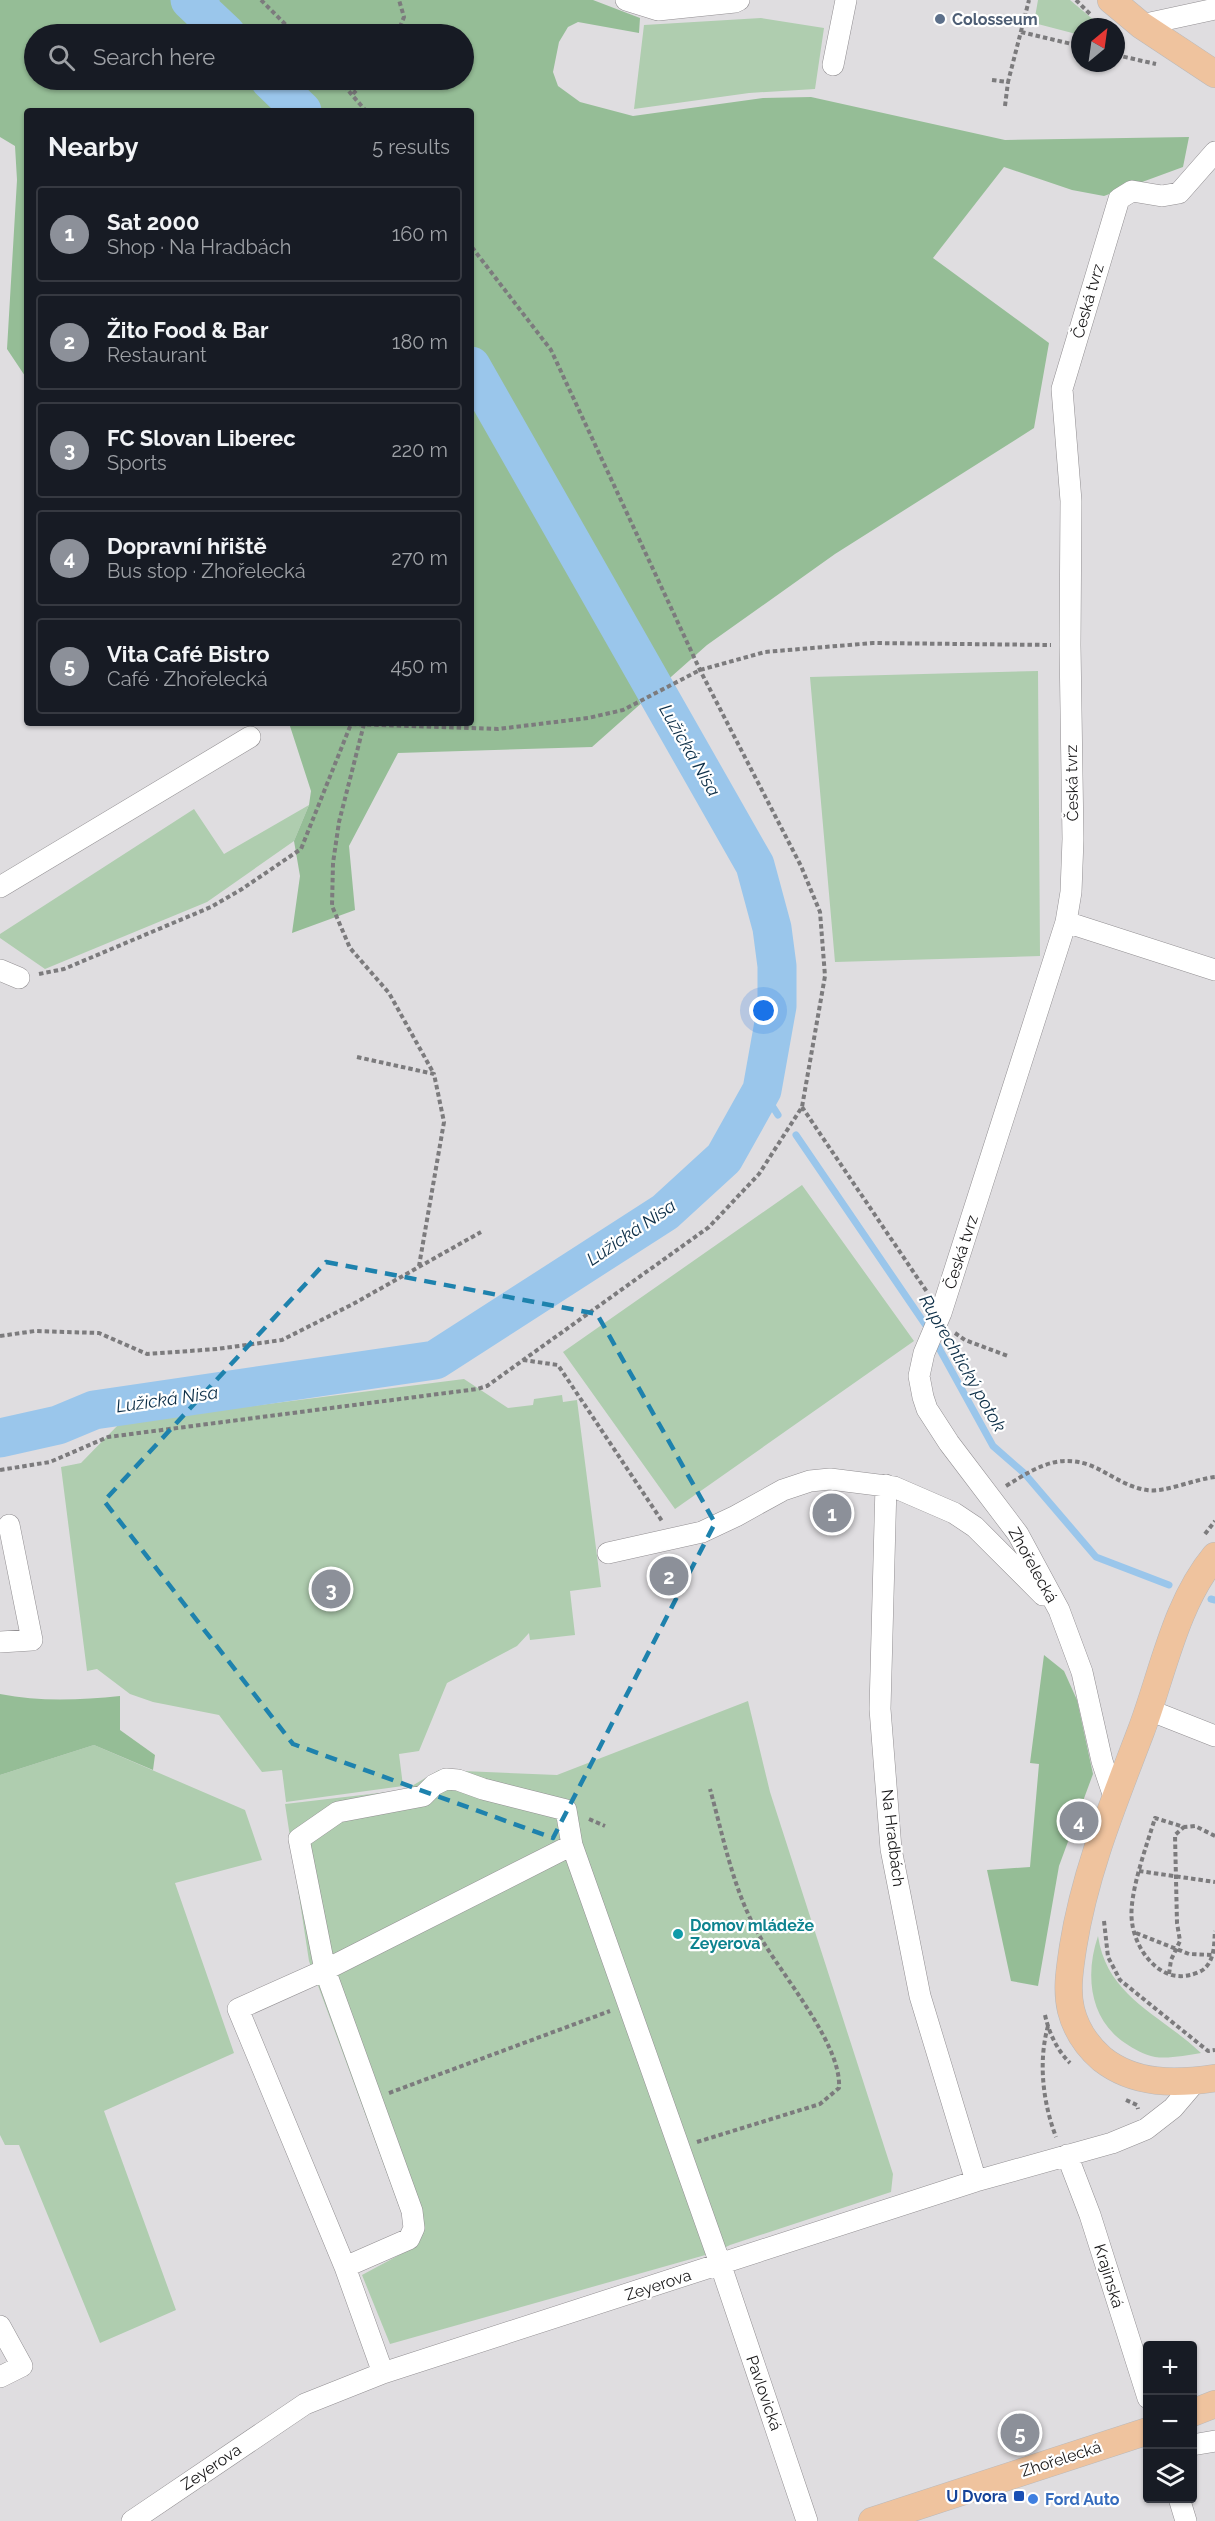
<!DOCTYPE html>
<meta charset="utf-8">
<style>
:root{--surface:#171b24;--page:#20242c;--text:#f1f3f6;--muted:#9ea1a6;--line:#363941;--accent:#8c9099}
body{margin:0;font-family:Raleway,sans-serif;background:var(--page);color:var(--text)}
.controls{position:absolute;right:18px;bottom:18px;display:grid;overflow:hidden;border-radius:6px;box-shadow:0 2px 4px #0004}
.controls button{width:54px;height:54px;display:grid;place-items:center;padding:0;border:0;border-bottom:2px solid var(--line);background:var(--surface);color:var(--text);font:30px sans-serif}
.compass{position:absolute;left:1071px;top:18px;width:54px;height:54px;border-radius:50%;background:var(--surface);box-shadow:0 2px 4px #0004;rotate:29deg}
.you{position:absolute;left:764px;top:1011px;width:21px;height:21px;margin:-15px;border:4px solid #fff;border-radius:50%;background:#1a73e8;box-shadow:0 0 0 9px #1a73e833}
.badge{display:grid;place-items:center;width:39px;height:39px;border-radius:50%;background:var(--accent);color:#fff;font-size:20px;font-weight:700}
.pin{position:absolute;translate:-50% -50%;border:3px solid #fff;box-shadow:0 2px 6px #0006}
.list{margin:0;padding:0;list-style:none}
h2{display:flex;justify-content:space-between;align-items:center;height:78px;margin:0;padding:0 24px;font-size:26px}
h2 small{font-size:20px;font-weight:400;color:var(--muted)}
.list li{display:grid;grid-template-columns:39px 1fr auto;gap:18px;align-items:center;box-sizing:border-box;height:96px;margin:0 12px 12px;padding:0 12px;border:2px solid var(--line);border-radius:6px}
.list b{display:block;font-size:22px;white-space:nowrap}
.list p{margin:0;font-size:20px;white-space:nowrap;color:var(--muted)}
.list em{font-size:20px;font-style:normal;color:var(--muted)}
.icon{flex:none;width:33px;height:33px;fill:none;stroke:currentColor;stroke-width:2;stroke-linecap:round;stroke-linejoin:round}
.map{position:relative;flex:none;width:1215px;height:2521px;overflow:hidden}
.search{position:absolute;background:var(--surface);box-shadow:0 2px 4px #0004;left:24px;top:24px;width:450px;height:66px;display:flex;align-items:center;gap:15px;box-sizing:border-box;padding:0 21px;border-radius:33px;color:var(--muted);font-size:22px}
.panel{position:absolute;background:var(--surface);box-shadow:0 2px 4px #0004;left:24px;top:108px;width:450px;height:618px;border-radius:6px}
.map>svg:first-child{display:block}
.green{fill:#afcdaf}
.forest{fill:#95bd96;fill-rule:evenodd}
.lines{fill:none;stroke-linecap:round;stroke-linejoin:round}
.stream{stroke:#9ac6eb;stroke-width:7}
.river{stroke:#9ac6eb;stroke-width:39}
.minor-casing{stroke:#928f92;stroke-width:22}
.major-casing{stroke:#bab9ba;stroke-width:28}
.path{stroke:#7c7b7d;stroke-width:4;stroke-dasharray:4.5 3;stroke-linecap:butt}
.minor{stroke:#fff;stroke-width:21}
.major{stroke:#efc39e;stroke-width:27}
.marked{fill:none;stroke:#1e82ad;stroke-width:4.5;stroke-dasharray:12 8;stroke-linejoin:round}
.service-dot{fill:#5c6f8a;stroke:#fff;stroke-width:2}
.culture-dot{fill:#0f9aa8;stroke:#fff;stroke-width:2}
.transit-dot{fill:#1a4fb4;stroke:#fff;stroke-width:2}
.shop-dot{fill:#3f7fe0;stroke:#fff;stroke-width:2}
.labels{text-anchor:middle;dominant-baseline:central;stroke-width:4.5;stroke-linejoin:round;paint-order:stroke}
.service-label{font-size:16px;font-weight:bold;fill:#4e5e75;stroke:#fff;text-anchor:start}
.street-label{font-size:16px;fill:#181718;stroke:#fff}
.culture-label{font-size:16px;font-weight:bold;fill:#0d838f;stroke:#fff;text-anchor:start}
.transit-label{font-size:16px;font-weight:bold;fill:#164399;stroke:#fff;text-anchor:end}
.shop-label{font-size:16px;font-weight:bold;fill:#366cbe;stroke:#fff;text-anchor:start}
.water-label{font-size:18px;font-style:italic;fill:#0c2e47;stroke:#fff}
</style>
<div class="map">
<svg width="1215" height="2521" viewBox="0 0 1215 2521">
<rect width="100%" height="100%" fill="#dfdde0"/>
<!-- green -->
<path class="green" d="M1038,0H1070L1102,27H1080V35L1034,23Z
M761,18L824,28L815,89L749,93L634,109L644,25Z
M1038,671L1040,956L835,962L810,677Z
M309,805L294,841L207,902L45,969L0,938V934L194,809L224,854Z
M802,1185L914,1341L675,1509L563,1352Z
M464,1379L508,1408L533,1405L534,1399L562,1395L563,1402L577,1400L601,1587L570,1591L575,1635L530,1640L529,1633L517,1646L447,1683L419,1751L399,1754L403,1786L286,1802L282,1770L262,1772L219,1715L153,1702L130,1694L97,1669L87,1671L61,1467L81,1463L120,1423Z
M748,1701L770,1792L893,2174L891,2192L730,2245L716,2252L390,2344L362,2275L414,2247L309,1961L285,1804L405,1790L439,1770L557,1775Z
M94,1745L245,1810L262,1860L175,1883L234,2053L104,2111L176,2310L100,2343L19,2145H5L0,2135V1775Z
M1098,1936C1107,1997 1160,2014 1201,2053C1187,2055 1169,2059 1155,2057C1144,2055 1134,2049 1125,2043C1089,2019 1085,1974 1098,1936Z"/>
<!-- forest -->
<path class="forest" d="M0,0H593L640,18L639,33L578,22L568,27L559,42L553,72L558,86L580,102L633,116L763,98L811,97L1005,140L1189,137L1183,167L1104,196L1072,190L1004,167L933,258L1049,343L1034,428L835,554L707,645L592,747L398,753L349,846L355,910L292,933L300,876L294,841L309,805L311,791L289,723H471V111H27V379L7,349L17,180L15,146L0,137ZM34,34H464V80H34Z
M1044,1655L1064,1671L1077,1700L1093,1774L1059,1866L1038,1986L1011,1981L987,1870L1030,1867L1039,1764L1030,1763Z
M0,1694C40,1702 80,1700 120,1696V1730L155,1755L153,1770L94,1745L0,1775Z"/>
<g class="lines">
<!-- stream -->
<path class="stream" d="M207,15L216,0
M762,1090L778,1115
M796,1135L929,1330
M934,1339L993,1446L1025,1474L1096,1557L1169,1585
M1211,1599L1215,1600"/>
<!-- river -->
<path class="river" d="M190,0L226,34
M270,80L302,111
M0,1438L58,1425L94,1410L435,1360L665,1212L724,1158L762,1090L777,1006V966L772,928L755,865L471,366"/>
<defs>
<path id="minor" d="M626,0L658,10L735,2L739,0
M1141,25L1215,9
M833,65L846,0
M0,887L250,737
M1066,922L1215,970
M0,970L19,978
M886,1485L880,1709L891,1849L920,1996L976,2181
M608,1553L702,1532L736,1516L783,1490L810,1481L830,1479L894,1487L954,1513L975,1527L1043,1595
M0,1642L32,1640L9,1525
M1149,1710L1215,1736
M1114,1797L1102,1761L1082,1672L1059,1610L1018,1534L949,1443L927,1409L923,1397L919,1376L924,1353L941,1313L1066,922L1071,892L1073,839L1070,645L1071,501L1062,389L1119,199L1132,191L1162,196L1179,193L1215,152
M1067,2155L1090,2215L1148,2398
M345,2267L409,2239L414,2228L412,2211L325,1970L299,1839L338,1812L423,1796L434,1785L446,1779L458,1780L483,1789L566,1810L572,1845
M0,2326L22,2366L0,2377
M383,2373L345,2267L238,2009L325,1970L572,1845L721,2266L807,2521
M1192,2445L1215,2441
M1179,2498L1186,2521
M132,2521L305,2404L383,2373L976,2181L1112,2143L1146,2129L1173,2108L1196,2081"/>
<path id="major" d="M1111,0L1141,25L1215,74
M1215,1556C1175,1604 1163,1673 1141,1731C1114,1802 1085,1871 1073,1947C1070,1968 1066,1989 1071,2010C1076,2030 1087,2046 1102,2059C1135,2085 1176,2084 1215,2078
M1192,2413L1215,2404
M872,2521L1148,2431"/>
</defs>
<!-- minor casing -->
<use href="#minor" class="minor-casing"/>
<!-- major casing -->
<use href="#major" class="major-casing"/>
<!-- path -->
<path class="path" d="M261,0L295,34
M1076,0L1090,14
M1021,32L1080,46
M397,34L404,17L399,0
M1116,55L1156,64
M339,80L366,111
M992,80L1008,82L1029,0
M353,94L366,80
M1005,106L1008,82
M364,724L339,822L333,863L332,906L350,948L389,993L434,1074
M39,974L64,969L211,907L242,889L301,849L351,724L498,729L588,718L623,710L700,670L765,652L873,643L1051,645
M357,1057L434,1074L444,1122L419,1266
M802,1107L927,1292
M955,1333L965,1340L1008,1356
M0,1336L35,1331L99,1333L147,1354L217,1349L282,1340L353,1304L481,1232
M523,1360L558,1365L662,1521
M0,1470L50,1462L108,1437L477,1389L487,1386L709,1227L759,1174L802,1107L825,976L820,912L801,866L700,670L551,350L471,246
M1006,1486C1041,1464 1065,1450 1104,1472C1117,1479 1131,1488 1147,1490C1164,1493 1195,1479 1215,1477
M1205,1534L1215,1521
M589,1819L605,1826
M1215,1836L1195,1826L1184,1827L1155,1818C1147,1845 1128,1895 1132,1922C1135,1949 1159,1983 1190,1975C1195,1974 1203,1971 1206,1967C1215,1957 1214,1943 1215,1931
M1139,1871L1215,1882
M1104,1921L1108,1957L1120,1980L1208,2051L1215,2050
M1136,1933L1189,1954L1213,1955
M1169,1974L1171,1960L1180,1941L1177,1923L1175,1835L1184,1827
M1045,2015C1049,2033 1057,2050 1070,2063
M1048,2026C1038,2062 1043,2103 1056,2137
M389,2093L610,2011
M1126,2100L1137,2105L1138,2109
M697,2142L820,2104L839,2088C842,2040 771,1964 751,1920C731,1879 722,1832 710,1789"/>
<!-- minor -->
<use href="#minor" class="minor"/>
<!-- major -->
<use href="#major" class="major"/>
</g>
<!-- marked area -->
<path class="marked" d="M326,1262L597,1314L715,1523L553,1838L293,1744L104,1501Z"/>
<!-- markers -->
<circle class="service-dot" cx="940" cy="19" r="6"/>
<circle class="culture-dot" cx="678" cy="1934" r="6"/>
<rect class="transit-dot" x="1013" y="2490" width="12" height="12" rx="3"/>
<circle class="shop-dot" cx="1033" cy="2499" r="6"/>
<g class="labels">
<!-- service labels -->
<g class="service-label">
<text x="952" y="19">Colosseum</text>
</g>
<!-- street labels -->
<g class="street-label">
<text transform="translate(1088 301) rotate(-74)">Česká tvrz</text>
<text transform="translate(1072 783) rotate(-91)">Česká tvrz</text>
<text transform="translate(961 1252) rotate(-72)">Česká tvrz</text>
<text transform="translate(1033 1565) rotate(61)">Zhořelecká</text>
<text transform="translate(893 1838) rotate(83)">Na Hradbách</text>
<text transform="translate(1109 2276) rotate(73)">Krajinská</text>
<text transform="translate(658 2285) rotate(-18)">Zeyerova</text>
<text transform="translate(764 2393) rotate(71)">Pavlovická</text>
<text transform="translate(1061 2459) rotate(-18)">Zhořelecká</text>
<text transform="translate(211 2467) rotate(-34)">Zeyerova</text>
</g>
<!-- culture labels -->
<g class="culture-label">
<text x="690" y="1925">Domov mládeže<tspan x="690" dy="18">Zeyerova</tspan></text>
</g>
<!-- transit labels -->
<g class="transit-label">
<text x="1007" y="2496">U Dvora</text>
</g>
<!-- shop labels -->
<g class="shop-label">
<text x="1045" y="2499">Ford Auto</text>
</g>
<!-- water labels -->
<g class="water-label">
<text transform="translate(690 750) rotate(60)">Lužická Nisa</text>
<text transform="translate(631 1232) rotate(-34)">Lužická Nisa</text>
<text transform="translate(963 1363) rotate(60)">Ruprechtický potok</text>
<text transform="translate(167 1399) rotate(-8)">Lužická Nisa</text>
</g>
</g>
</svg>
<div class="controls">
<button>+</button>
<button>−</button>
<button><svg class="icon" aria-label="layers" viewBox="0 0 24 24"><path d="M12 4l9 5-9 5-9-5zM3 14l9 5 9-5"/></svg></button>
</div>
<svg class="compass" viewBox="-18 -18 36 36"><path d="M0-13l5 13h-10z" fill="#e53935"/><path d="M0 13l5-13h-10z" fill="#9ea1a6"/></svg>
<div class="you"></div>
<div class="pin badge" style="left:832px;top:1513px">1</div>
<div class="pin badge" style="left:669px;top:1576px">2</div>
<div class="pin badge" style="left:331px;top:1589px">3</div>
<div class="pin badge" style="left:1079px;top:1821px">4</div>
<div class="pin badge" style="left:1020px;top:2433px">5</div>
<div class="search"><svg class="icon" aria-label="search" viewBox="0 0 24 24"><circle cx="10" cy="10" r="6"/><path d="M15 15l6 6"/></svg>Search here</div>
<section class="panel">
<h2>Nearby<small>5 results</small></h2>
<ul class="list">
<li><span class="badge">1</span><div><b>Sat 2000</b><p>Shop · Na Hradbách</p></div><em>160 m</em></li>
<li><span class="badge">2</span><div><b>Žito Food &amp; Bar</b><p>Restaurant</p></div><em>180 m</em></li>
<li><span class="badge">3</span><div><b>FC Slovan Liberec</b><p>Sports</p></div><em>220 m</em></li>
<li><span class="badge">4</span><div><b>Dopravní hřiště</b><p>Bus stop · Zhořelecká</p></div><em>270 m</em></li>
<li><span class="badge">5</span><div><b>Vita Café Bistro</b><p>Café · Zhořelecká</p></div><em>450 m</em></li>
</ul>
</section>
</div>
